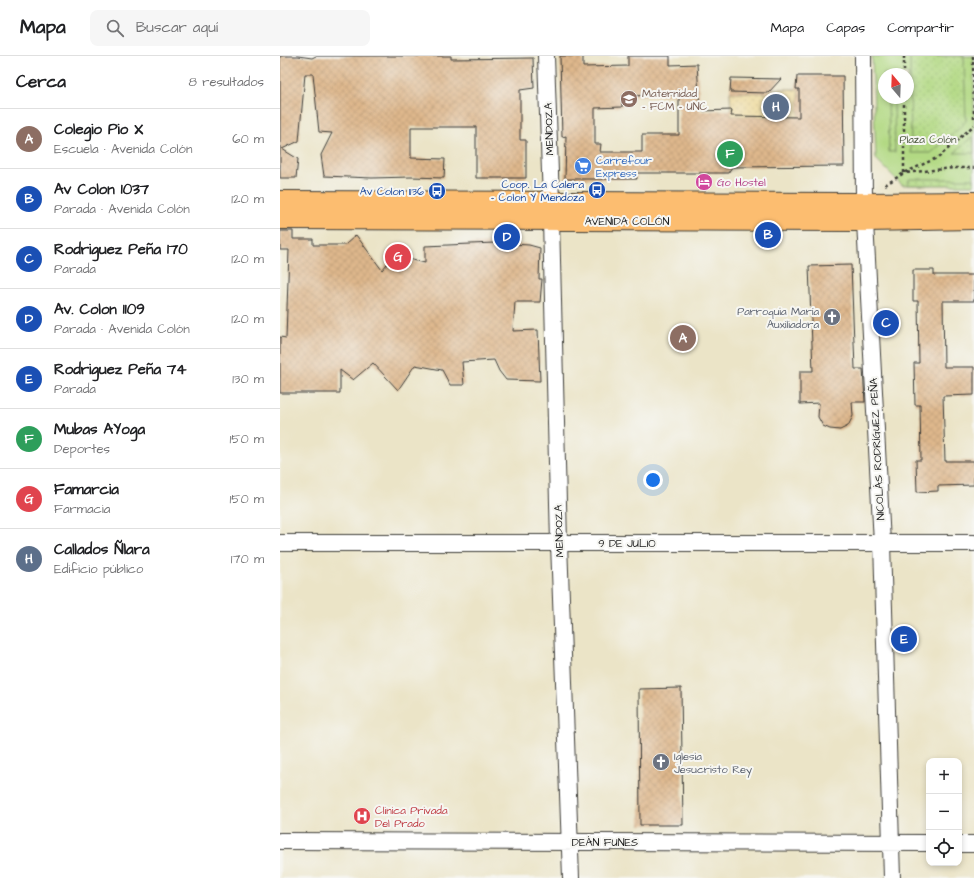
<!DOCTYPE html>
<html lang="es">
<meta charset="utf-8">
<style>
:root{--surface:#fff;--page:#f6f6f6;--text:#202124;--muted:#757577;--line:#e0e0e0;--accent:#0b8043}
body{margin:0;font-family:"Architects Daughter",sans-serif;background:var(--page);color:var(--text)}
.controls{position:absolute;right:12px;bottom:12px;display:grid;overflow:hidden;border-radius:8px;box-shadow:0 2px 6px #0003}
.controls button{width:36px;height:36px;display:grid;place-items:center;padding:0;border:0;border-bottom:1px solid var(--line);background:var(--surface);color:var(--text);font:20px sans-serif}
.compass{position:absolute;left:598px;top:12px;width:36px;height:36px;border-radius:50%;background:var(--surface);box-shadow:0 2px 6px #0003;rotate:341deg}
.you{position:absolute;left:373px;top:424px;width:14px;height:14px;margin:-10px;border:3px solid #fff;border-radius:50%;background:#1a73e8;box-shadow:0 0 0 6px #1a73e833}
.badge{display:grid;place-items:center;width:26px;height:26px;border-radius:50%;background:var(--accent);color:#fff;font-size:13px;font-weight:700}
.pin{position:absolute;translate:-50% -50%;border:2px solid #fff;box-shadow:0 1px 4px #0006}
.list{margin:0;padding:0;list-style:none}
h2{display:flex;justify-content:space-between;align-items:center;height:52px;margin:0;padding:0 16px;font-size:17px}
h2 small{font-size:13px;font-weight:400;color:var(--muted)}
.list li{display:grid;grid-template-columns:26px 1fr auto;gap:12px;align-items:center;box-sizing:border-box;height:60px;padding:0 16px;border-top:1px solid var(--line)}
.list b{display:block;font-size:15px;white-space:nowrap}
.list p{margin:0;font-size:13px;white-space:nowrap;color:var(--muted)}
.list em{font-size:13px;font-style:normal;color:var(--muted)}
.icon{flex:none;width:22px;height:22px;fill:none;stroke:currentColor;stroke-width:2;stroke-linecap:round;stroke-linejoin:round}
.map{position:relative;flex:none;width:694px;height:822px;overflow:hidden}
header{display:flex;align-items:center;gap:24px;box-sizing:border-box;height:56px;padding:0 20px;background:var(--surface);border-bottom:1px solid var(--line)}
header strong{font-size:19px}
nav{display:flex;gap:22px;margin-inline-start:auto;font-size:14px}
.search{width:280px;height:36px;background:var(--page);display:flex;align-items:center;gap:10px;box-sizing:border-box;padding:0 14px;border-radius:8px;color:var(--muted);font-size:15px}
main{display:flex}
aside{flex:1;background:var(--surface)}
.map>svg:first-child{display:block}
.sand{fill:url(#sand-dots);stroke:#857b5d}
.park{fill:#b2d983;stroke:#677a50;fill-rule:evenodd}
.garden{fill:url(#garden-dots);stroke:#677a50}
.building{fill:url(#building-cross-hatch);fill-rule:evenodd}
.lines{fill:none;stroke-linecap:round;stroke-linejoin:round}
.minor-casing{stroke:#3b3a36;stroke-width:18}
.major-casing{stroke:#3b3a36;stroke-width:22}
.path{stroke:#3b3a36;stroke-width:2.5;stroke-dasharray:3 3;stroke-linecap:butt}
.minor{stroke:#fff;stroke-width:16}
.major{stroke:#fcbd6f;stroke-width:20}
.labels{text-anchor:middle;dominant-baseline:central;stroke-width:4;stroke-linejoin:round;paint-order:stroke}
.education-label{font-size:11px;fill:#785e54;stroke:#f6f6f2;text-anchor:start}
.street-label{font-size:11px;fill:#1c1c1c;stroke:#f6f6f2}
.park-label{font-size:11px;fill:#49553b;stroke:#f6f6f2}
.shop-label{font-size:11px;fill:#366cbe;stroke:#f6f6f2;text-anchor:start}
.hotel-label{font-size:11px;fill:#b23c85;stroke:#f6f6f2;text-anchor:start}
.transit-label{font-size:11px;fill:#164399;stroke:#f6f6f2;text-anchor:end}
.worship-label{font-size:11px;fill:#5b616d;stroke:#f6f6f2;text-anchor:end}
.health-label{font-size:11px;fill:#be3a42;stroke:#f6f6f2;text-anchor:start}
</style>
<header>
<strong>Mapa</strong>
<div class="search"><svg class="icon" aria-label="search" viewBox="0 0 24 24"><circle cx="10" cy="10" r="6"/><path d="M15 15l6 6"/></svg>Buscar aquí</div>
<nav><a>Mapa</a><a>Capas</a><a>Compartir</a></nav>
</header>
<main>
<aside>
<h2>Cerca<small>8 resultados</small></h2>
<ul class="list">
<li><span class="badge" style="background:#8d6e63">A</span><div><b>Colegio Pio X</b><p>Escuela · Avenida Colón</p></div><em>60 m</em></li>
<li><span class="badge" style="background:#1a4fb4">B</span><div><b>Av Colon 1037</b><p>Parada · Avenida Colón</p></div><em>120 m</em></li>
<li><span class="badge" style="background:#1a4fb4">C</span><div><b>Rodriguez Peña 170</b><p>Parada</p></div><em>120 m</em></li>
<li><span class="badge" style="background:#1a4fb4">D</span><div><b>Av. Colon 1109</b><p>Parada · Avenida Colón</p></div><em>120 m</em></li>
<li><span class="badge" style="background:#1a4fb4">E</span><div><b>Rodriguez Peña 74</b><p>Parada</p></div><em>130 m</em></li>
<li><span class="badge" style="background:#2e9e5b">F</span><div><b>Mubas AYoga</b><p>Deportes</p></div><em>150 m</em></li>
<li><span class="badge" style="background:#e0444e">G</span><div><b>Famarcia</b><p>Farmacia</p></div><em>150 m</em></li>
<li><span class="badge" style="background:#5c6f8a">H</span><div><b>Callados Ñlara</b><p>Edificio público</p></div><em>170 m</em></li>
</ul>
</aside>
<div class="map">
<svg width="694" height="822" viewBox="0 0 694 822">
<defs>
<pattern id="sand-dots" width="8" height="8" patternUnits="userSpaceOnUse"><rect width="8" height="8" fill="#eeda9e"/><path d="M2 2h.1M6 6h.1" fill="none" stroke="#ccba88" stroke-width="1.8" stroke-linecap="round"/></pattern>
<pattern id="garden-dots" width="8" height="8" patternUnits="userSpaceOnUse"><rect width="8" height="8" fill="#b2d983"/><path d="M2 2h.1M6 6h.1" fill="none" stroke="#98ba71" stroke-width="1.8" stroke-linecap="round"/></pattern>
<pattern id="building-cross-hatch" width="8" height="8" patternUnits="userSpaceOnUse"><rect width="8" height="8" fill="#deb78c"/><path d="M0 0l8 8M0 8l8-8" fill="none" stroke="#be9d78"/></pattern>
</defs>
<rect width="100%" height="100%" fill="#f6f6f2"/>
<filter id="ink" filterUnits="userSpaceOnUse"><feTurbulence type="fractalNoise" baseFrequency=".025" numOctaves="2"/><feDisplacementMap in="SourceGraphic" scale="8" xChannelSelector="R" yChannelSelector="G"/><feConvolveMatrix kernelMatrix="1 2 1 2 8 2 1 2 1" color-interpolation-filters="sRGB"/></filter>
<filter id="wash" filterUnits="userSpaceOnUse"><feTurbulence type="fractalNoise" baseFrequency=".012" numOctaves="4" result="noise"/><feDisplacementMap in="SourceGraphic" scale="16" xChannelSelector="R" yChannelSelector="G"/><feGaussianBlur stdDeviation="0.9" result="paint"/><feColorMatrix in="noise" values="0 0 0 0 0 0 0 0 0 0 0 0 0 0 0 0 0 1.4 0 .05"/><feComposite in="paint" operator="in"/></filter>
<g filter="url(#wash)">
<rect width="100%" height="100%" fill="#ebe4c7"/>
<!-- sand -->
<path class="sand" d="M492,33H519V61L451,60L450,36L487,37Z"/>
<!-- park -->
<path class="park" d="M592,0H694V128L622,129L596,103ZM604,18H628V42H604Z"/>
<!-- garden -->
<path class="garden" d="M630,0H684L686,65L683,68V69L651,97H631Z
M608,42H614L615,96H609Z
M693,80L694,97H674Z
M629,123H694V129H628Z"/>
<g id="blocks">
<!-- building -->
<path class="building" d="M0,0H18L32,2L36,0H171V3L253,2L254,32L240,34V84H246V122H196V71H131V102L165,103L164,122L131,121L92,122L44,120L41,99L52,77L39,76L33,18H25L19,85L2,93L18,103L16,122H0Z
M280,0H303V11L348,10V0H390V9L417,8L420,55L452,54L451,60L519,61V33H516L517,20H563L564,110L452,111L448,117H356L357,123H285L286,80L282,81ZM399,39V79H362V96H320L321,88H315V52L342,51V40Z
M451,22L501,23L488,37L450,36Z
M0,175H13V183H33V189H65L76,179L102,214L121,191L124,202L145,207V190L214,187L249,189L260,192L259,223H262L260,246H235L233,275L258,274L260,325L226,324L219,315L214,304L182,306L184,329H170L162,314L135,309L118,334L93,307L73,324L60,314V337H0V281L6,282L9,194H0Z
M571,209L575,313H583L585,346H572L573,360L568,370L560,374L550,373L543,370L538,361L539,347L520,348V315H533L529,210Z
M633,214H654V219H694V245H663L664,311H694V339L663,340L665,405H694V429L658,430V435L637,436L636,404H641L640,349H635L634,307H639L638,245H633Z
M401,632L403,769H360L359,633Z"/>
</g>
</g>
<g filter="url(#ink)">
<use href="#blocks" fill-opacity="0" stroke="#3b3a36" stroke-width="1"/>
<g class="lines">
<defs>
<path id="minor" d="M266,0L271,146
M583,0L584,147L602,487L612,822
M271,164L279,487L291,822
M0,487H694
M0,785L649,787
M679,788H694"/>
<path id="major" d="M0,145L584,147L694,146
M0,163L586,165L694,163"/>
</defs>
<!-- minor casing -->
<use href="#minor" class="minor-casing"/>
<!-- major casing -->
<use href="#major" class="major-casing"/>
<!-- path -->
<path class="path" d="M624,0V18
M693,0L694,62
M624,42V117L674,112H694
M605,129L624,117L659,101L694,69"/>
<!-- minor -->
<use href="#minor" class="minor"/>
<!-- major -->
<use href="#major" class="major"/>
</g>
</g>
<!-- icons -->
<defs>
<symbol id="university-disc" viewBox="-11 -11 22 22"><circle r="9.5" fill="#8d6e63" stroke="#f6f6f2"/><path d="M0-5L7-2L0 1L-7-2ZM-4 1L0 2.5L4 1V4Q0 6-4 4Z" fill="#fff"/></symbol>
<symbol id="supermarket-disc" viewBox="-11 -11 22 22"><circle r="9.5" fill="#3f7fe0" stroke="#f6f6f2"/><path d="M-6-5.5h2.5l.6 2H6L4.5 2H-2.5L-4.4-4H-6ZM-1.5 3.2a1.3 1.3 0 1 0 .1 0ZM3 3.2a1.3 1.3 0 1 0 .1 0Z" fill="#fff"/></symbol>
<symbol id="hotel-disc" viewBox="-11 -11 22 22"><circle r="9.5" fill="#d1479c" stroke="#f6f6f2"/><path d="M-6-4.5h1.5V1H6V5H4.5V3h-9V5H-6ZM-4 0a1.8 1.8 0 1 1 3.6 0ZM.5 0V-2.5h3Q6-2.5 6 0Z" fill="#fff"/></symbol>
<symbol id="bus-disc" viewBox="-11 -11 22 22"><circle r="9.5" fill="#1a4fb4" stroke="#f6f6f2"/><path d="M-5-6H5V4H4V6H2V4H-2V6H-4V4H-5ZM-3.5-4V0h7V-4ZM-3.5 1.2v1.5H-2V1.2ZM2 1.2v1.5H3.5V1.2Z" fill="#fff"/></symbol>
<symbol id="church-disc" viewBox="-11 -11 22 22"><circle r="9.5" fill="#6b7280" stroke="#f6f6f2"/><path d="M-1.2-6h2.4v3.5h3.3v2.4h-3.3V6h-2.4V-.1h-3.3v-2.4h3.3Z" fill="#fff"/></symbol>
<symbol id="hospital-disc" viewBox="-11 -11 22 22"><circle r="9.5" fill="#e0444e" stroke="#f6f6f2"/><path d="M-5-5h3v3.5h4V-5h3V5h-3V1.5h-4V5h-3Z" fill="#fff"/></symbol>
</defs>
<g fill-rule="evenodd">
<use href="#university-disc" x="339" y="33" width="20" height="20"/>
<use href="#supermarket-disc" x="293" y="100" width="20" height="20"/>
<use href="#hotel-disc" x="414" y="116" width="20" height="20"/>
<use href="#bus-disc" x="307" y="124" width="20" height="20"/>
<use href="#bus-disc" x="147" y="125" width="20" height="20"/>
<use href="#church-disc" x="542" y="251" width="20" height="20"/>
<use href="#church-disc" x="371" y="696" width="20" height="20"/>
<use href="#hospital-disc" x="72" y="750" width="20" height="20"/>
</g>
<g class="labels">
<!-- education labels -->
<g class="education-label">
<text x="362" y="37">Maternidad<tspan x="362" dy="13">- FCM - UNC</tspan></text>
</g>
<!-- street labels -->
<g class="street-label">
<text transform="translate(269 73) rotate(-92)">MENDOZA</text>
<text x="347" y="165">AVENIDA COLÓN</text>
<text transform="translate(597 393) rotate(-93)">NICOLÁS RODRÍGUEZ PEÑA</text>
<text transform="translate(279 475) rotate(-92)">MENDOZA</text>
<text x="347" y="487">9 DE JULIO</text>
<text x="325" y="786">DEÁN FUNES</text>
</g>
<!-- park labels -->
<g class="park-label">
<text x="648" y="83">Plaza Colón</text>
</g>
<!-- shop labels -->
<g class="shop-label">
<text x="316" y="104">Carrefour<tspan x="316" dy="13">Express</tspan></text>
</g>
<!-- hotel labels -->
<g class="hotel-label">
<text x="437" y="126">Go Hostel</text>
</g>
<!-- transit labels -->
<g class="transit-label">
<text x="304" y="128">Coop. La Calera<tspan x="304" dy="13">- Colon Y Mendoza</tspan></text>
<text x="144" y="135">Av Colon 1136</text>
</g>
<!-- worship labels -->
<g class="worship-label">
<text x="539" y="255">Parroquia María<tspan x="539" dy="13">Auxiliadora</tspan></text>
<text x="394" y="700" text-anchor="start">Iglesia<tspan x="394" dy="13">Jesucristo Rey</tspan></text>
</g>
<!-- health labels -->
<g class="health-label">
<text x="95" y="754">Clinica Privada<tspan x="95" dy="13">Del Prado</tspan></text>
</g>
</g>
</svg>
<div class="controls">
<button>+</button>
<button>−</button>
<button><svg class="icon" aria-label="locate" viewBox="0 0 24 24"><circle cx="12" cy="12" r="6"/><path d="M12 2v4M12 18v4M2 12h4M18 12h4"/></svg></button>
</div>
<svg class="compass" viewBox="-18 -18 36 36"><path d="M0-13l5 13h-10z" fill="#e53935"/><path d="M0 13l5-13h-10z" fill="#757577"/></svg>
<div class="you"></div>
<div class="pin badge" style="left:403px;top:282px;background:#8d6e63">A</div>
<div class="pin badge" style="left:488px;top:179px;background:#1a4fb4">B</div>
<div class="pin badge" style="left:606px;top:267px;background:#1a4fb4">C</div>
<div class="pin badge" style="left:227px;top:181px;background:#1a4fb4">D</div>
<div class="pin badge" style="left:624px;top:583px;background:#1a4fb4">E</div>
<div class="pin badge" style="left:450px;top:98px;background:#2e9e5b">F</div>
<div class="pin badge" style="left:118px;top:201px;background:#e0444e">G</div>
<div class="pin badge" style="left:496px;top:51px;background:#5c6f8a">H</div>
</div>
</main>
